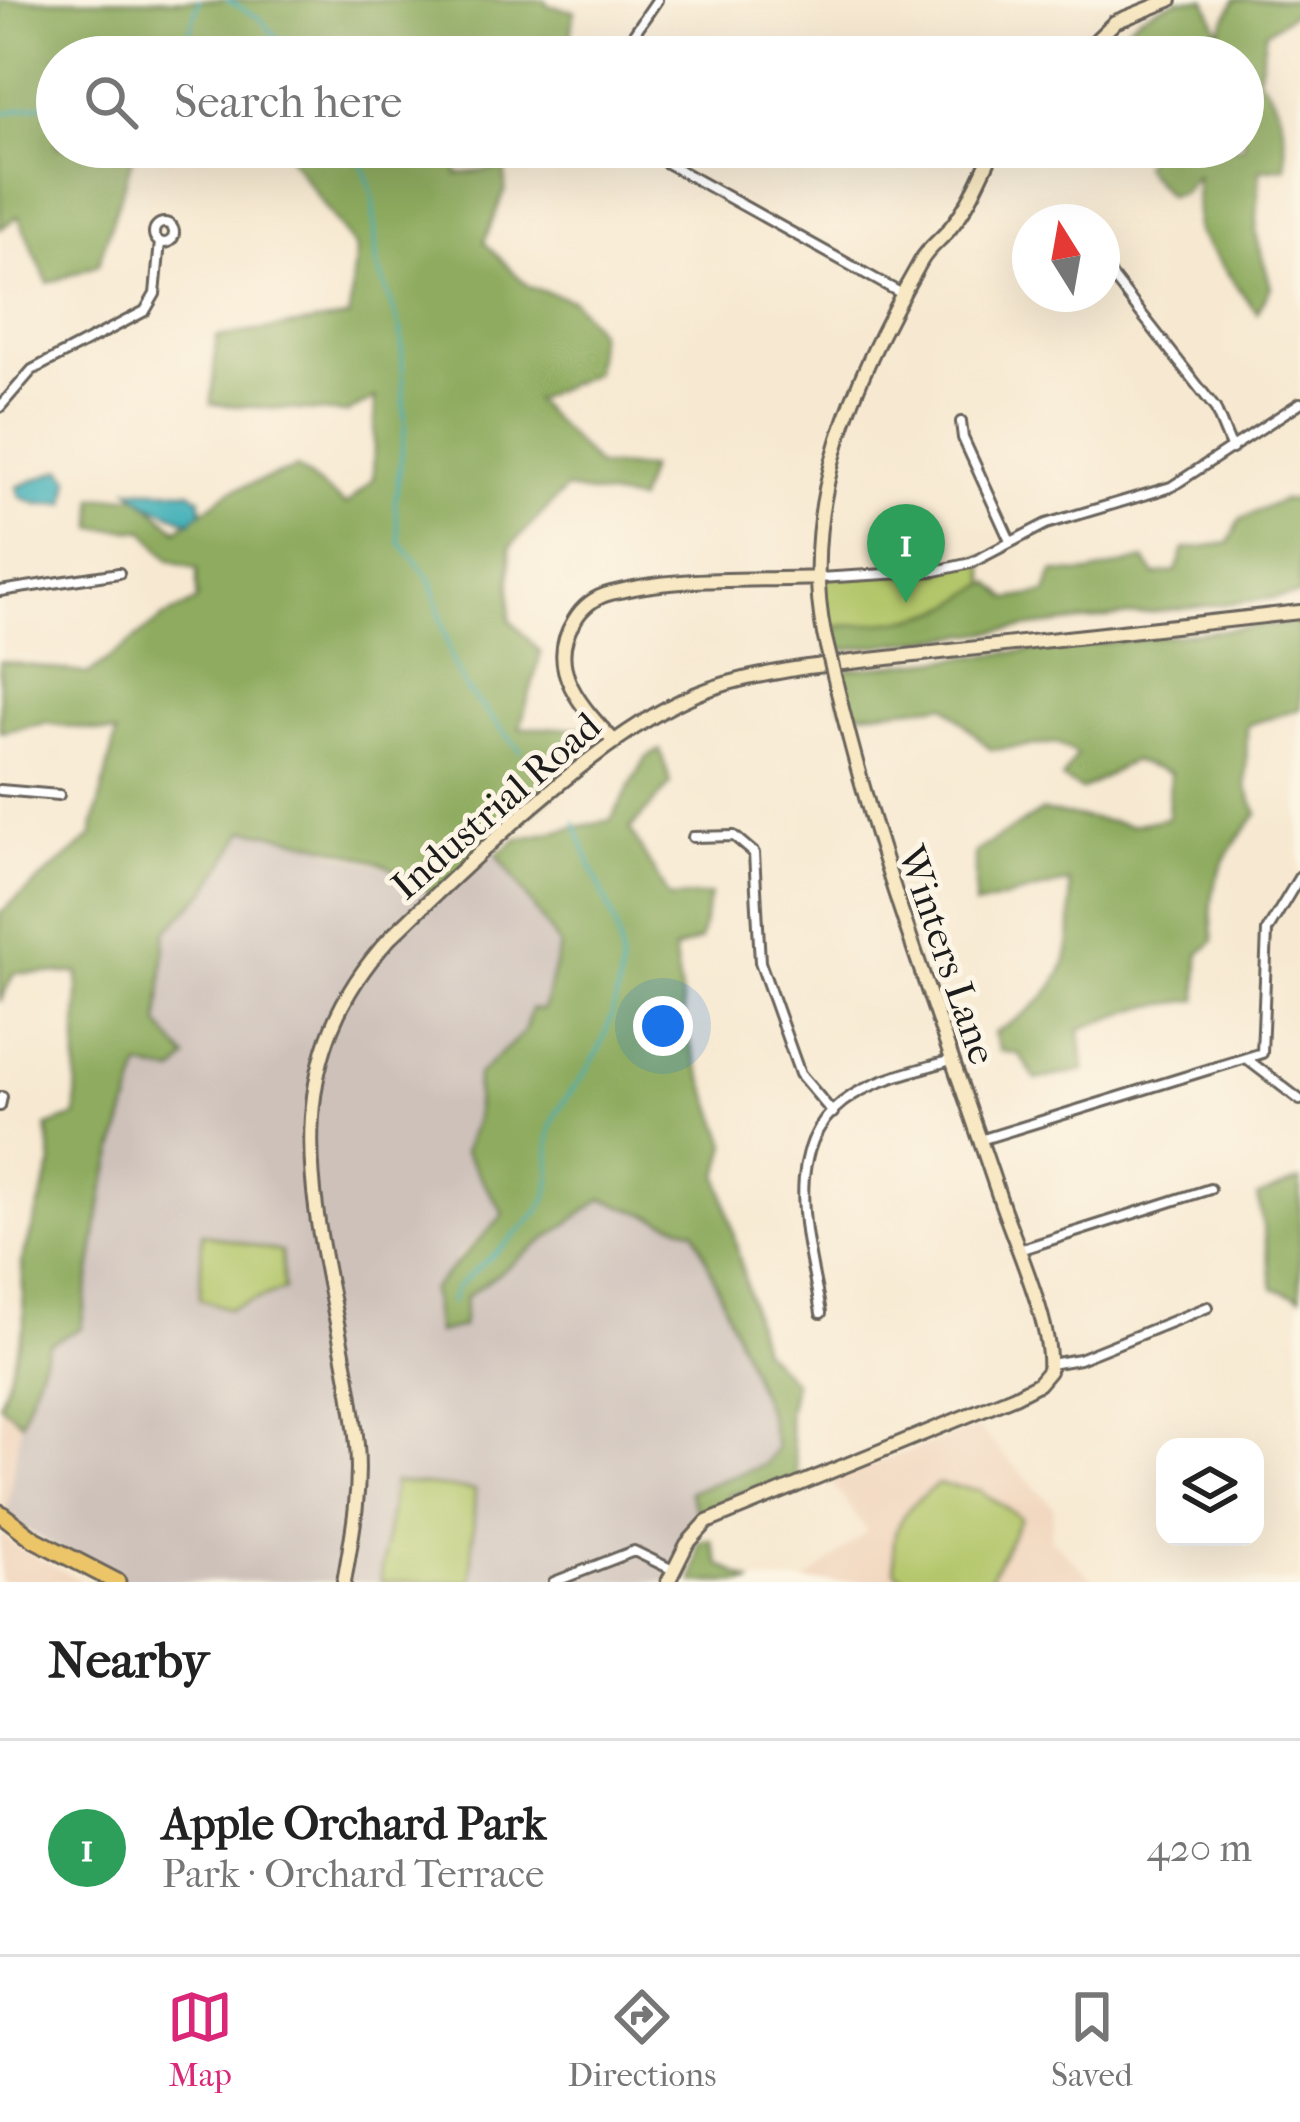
<!DOCTYPE html>
<meta charset="utf-8">
<style>
:root{--surface:#fff;--page:#f2f2f2;--text:#222;--muted:#767676;--line:#e0e0e0;--accent:#db2777}
body{margin:0;font-family:"IM FELL French Canon",serif;background:var(--page);color:var(--text)}
.controls{position:absolute;right:36px;bottom:36px;display:grid;overflow:hidden;border-radius:24px;box-shadow:0 12px 48px #0002}
.controls button{width:108px;height:108px;display:grid;place-items:center;padding:0;border:0;border-bottom:3px solid var(--line);background:var(--surface);color:var(--text);font:60px sans-serif}
.compass{position:absolute;left:1012px;top:204px;width:108px;height:108px;border-radius:50%;background:var(--surface);box-shadow:0 12px 48px #0002;rotate:349deg}
.you{position:absolute;left:663px;top:1026px;width:42px;height:42px;margin:-30px;border:9px solid #fff;border-radius:50%;background:#1a73e8;box-shadow:0 0 0 18px #1a73e833}
.badge{display:grid;place-items:center;width:78px;height:78px;border-radius:50%;background:var(--accent);color:#fff;font-size:39px;font-weight:700}
.pin{position:absolute;translate:-50% -99px;filter:drop-shadow(0 3px 6px #0008)}
.pin::after{content:'';position:absolute;top:63px;width:42px;height:36px;background:inherit;clip-path:polygon(0 0,100% 0,50% 100%)}
.list{margin:0;padding:0;list-style:none}
h2{display:flex;justify-content:space-between;align-items:center;height:156px;margin:0;padding:0 48px;font-size:51px}
h2 small{font-size:39px;font-weight:400;color:var(--muted)}
.list li{display:grid;grid-template-columns:78px 1fr auto;gap:36px;align-items:center;box-sizing:border-box;height:216px;padding:0 48px;border-top:3px solid var(--line)}
.list b{display:block;font-size:45px;white-space:nowrap}
.list p{margin:0;font-size:39px;white-space:nowrap;color:var(--muted)}
.list em{font-size:39px;font-style:normal;color:var(--muted)}
.icon{flex:none;width:66px;height:66px;fill:none;stroke:currentColor;stroke-width:2;stroke-linecap:round;stroke-linejoin:round}
.map{position:relative;flex:none;width:1300px;height:1582px;overflow:hidden}
.search{position:absolute;background:var(--surface);box-shadow:0 12px 48px #0002;left:36px;right:36px;top:36px;height:132px;display:flex;align-items:center;gap:30px;box-sizing:border-box;padding:0 42px;border-radius:66px;color:var(--muted);font-size:45px}
.sheet{height:372px;background:var(--surface)}
nav{display:flex;justify-content:space-around;align-items:center;box-sizing:border-box;height:168px;border-top:3px solid var(--line);background:var(--surface);font-size:33px;color:var(--muted)}
nav a{display:grid;justify-items:center;gap:6px}
nav .on{color:var(--accent)}
.map>svg:first-child{display:block}
.built{fill:#f1d5bd}
.industrial{fill:#cec1ba}
.green{fill:#b3c66a;stroke:#687143;stroke-width:3}
.forest{fill:#8eab5e;stroke:#55643d;stroke-width:3}
.water{fill:#3eafb7;stroke:#2d666a;stroke-width:3}
.lines{fill:none;stroke-linecap:round;stroke-linejoin:round}
.stream{stroke:#3eafb7;stroke-width:3}
.street-casing{stroke:#69645b;stroke-width:14}
.secondary-casing{stroke:#69645b;stroke-width:18}
.highway-casing{stroke:#69645b;stroke-width:21}
.street{stroke:#fff;stroke-width:8}
.secondary{stroke:#f8e8c3;stroke-width:12}
.highway{stroke:#edc569;stroke-width:15}
.secondary-bridge-casing{stroke:#69645b;stroke-width:18;stroke-linecap:butt}
.secondary-bridge{stroke:#f8e8c3;stroke-width:12}
.labels{text-anchor:middle;dominant-baseline:central;stroke-width:10;stroke-linejoin:round;paint-order:stroke}
.street-label{font-size:39px;fill:#1c1c1c;stroke:#fcf5e5}
</style>
<div class="map">
<svg width="1300" height="1582" viewBox="0 0 1300 1582">
<rect width="100%" height="100%" fill="#fcf5e5"/>
<filter id="ink" filterUnits="userSpaceOnUse"><feTurbulence type="fractalNoise" baseFrequency=".00833" numOctaves="2"/><feDisplacementMap in="SourceGraphic" scale="24" xChannelSelector="R" yChannelSelector="G"/><feConvolveMatrix kernelMatrix="1 2 1 2 8 2 1 2 1" color-interpolation-filters="sRGB"/></filter>
<filter id="wash" filterUnits="userSpaceOnUse"><feTurbulence type="fractalNoise" baseFrequency=".004" numOctaves="4" result="noise"/><feDisplacementMap in="SourceGraphic" scale="48" xChannelSelector="R" yChannelSelector="G"/><feGaussianBlur stdDeviation="2.7" result="paint"/><feColorMatrix in="noise" values="0 0 0 0 0 0 0 0 0 0 0 0 0 0 0 0 0 1.4 0 .05"/><feComposite in="paint" operator="in"/></filter>
<g filter="url(#wash)">
<rect width="100%" height="100%" fill="#f7e9d1"/>
<!-- built -->
<path class="built" d="M0,1404L21,1422L5,1518L0,1513Z
M977,1427L1054,1507L1050,1538L1096,1582H805L867,1531L830,1480Z
M0,1533L15,1545L83,1582H0Z"/>
<!-- industrial -->
<path class="industrial" d="M245,830L307,839L332,852L421,879L491,846L560,945L543,1011L531,1009L524,1032L477,1076L476,1119L464,1151L504,1213L455,1259L466,1297L602,1199L695,1231L799,1483L707,1522L668,1582H471L474,1490L393,1482L380,1582H117L5,1518L21,1422L50,1344L81,1327L104,1187L140,1066L159,1025L166,932L208,889Z"/>
<!-- green -->
<path class="green" d="M982,557L995,628L830,651L817,578L935,571Z
M202,1233L281,1252L284,1290L229,1309L200,1299Z
M394,1482L475,1490L471,1582H380Z
M938,1484L979,1490L1021,1518L988,1582H912L895,1572C889,1524 900,1512 938,1484Z"/>
<!-- forest -->
<path class="forest" d="M0,0H546L547,5L574,11L570,44L561,57H57V147H136L98,265L48,283L18,216L0,229Z
M1179,0H1206L1219,32L1235,0H1300V9L1266,32L1258,78C1283,102 1286,133 1286,167L1260,170L1256,234L1271,287L1257,313L1197,232L1196,176L1182,193L1168,196L1142,166L1155,147H1243V57H1109C1124,21 1143,12 1179,0Z
M282,147H453L457,174L505,168V190L484,242L529,287L573,300L598,331L595,373L534,400L598,466L649,468L638,501L566,489L510,547V620L541,653L520,728H590L592,761L432,897C407,860 290,836 245,830L208,889L166,932L159,1024L187,1059L175,1073L140,1067L104,1187L81,1328L49,1344L21,1422L0,1404L24,1326L22,1261L52,1164L47,1126L76,1116L78,973H14L0,1002V913L91,837L116,734L47,723L0,732V661L89,674L162,618L197,600V569L169,560L144,531L94,528V498L138,496L177,530L230,491L297,468L346,505L373,479L375,398L347,413L211,404L217,337L349,317L356,249Z
M1282,500L1300,501V595L839,650L834,627C874,623 912,623 949,607C965,600 974,588 991,583L1009,599L1046,593L1053,572L1090,573L1144,559L1155,575L1176,571L1184,549L1229,543L1240,520Z
M1300,622V709L1247,725L1246,787L1258,814C1223,855 1204,886 1214,941L1199,955L1198,1000L1144,1007L1080,1029L1084,1070L1036,1080L1019,1054L1000,1051L994,1033C1065,993 1077,961 1069,882L975,906V852L1042,811L1132,825L1168,818L1170,773L1132,761L1082,790L1062,779L1077,754L1056,743L991,750L945,705L861,713L842,708L838,692L844,670Z
M660,750L671,784L630,829L669,898L710,895L700,940L674,950L688,1038L727,1144L719,1176L762,1349L794,1382L788,1416L799,1483L729,1494L728,1505L697,1513L689,1492L764,1465L776,1448L769,1417L695,1231L602,1199L466,1297L462,1327L437,1333L431,1290L504,1214L464,1151L476,1119L477,1076L524,1032L531,1009L543,1010L560,946L497,854L518,839L611,820L646,758Z
M1300,1180V1297L1273,1288L1258,1196Z
M711,1540L719,1564L752,1582H693L699,1542Z"/>
<!-- water -->
<path class="water" d="M62,469L70,479L66,504H37L20,497L17,487Z
M129,489L190,491L200,498L202,511L190,522L147,504Z"/>
<g class="lines">
<!-- stream -->
<path class="stream" d="M227,0L261,19L292,57
M160,57L184,51L199,0
M0,114L57,101
M357,147L373,196L377,264L401,330L405,428L395,503L400,542L431,580L452,661L467,690L521,751
M451,1303L456,1288C479,1264 535,1225 547,1197C557,1173 541,1149 555,1117C567,1092 589,1073 600,1047C646,935 607,923 575,822"/>
</g>
</g>
<g filter="url(#ink)">
<g class="lines">
<defs>
<path id="street" d="M618,57L657,0
M638,147L904,295
M154 233a10 10 0 1 1 20 0a10 10 0 1 1-20 0Z
M1108,271L1215,408L1232,449
M0,407L32,370L145,311L155,294L160,242
M961,422L963,438L1010,541
M819,578L935,571L971,563L1046,524L1171,487L1300,403
M0,591L119,573
M0,790L59,795
M693,837L734,836L754,853L760,962L800,1074L833,1113
M1248,1060L1300,1100
M0,1106L2,1097
M980,1140L1262,1053L1267,931L1300,876
M1019,1250L1210,1189
M821,1313C809,1243 775,1142 853,1095C881,1078 919,1070 951,1060
M1050,1364L1079,1359L1208,1307
M554,1582L634,1551L673,1570"/>
<path id="secondary" d="M1079,57L1115,22L1170,0
M824,634C798,502 856,374 921,261C928,248 942,239 951,227C971,203 981,174 995,147
M615,742C583,709 544,668 574,621C582,607 595,597 611,593C674,576 752,581 817,578
M344,1582C352,1536 361,1492 357,1445C340,1265 246,1094 390,938C465,866 591,743 683,700C722,681 764,674 807,667L1300,612
M668,1582L687,1544L707,1522L1015,1396L1038,1384L1049,1371C1053,1325 1014,1242 999,1196C943,1028 879,865 838,692"/>
<path id="highway" d="M0,1513L34,1539L117,1582"/>
</defs>
<!-- street casing -->
<use href="#street" class="street-casing"/>
<!-- secondary casing -->
<use href="#secondary" class="secondary-casing"/>
<!-- highway casing -->
<use href="#highway" class="highway-casing"/>
<!-- street -->
<use href="#street" class="street"/>
<!-- secondary -->
<use href="#secondary" class="secondary"/>
<!-- highway -->
<use href="#highway" class="highway"/>
<defs>
<path id="secondary-bridge" d="M824,634L838,692"/>
</defs>
<!-- secondary-bridge casing -->
<use href="#secondary-bridge" class="secondary-bridge-casing"/>
<!-- secondary-bridge -->
<use href="#secondary-bridge" class="secondary-bridge"/>
</g>
</g>
<g class="labels">
<!-- street labels -->
<g class="street-label">
<text transform="translate(496 806) rotate(-41)">Industrial Road</text>
<text transform="translate(947 955) rotate(71)">Winters Lane</text>
</g>
</g>
</svg>
<div class="controls">
<button><svg class="icon" aria-label="layers" viewBox="0 0 24 24"><path d="M12 4l9 5-9 5-9-5zM3 14l9 5 9-5"/></svg></button>
</div>
<svg class="compass" viewBox="-18 -18 36 36"><path d="M0-13l5 13h-10z" fill="#e53935"/><path d="M0 13l5-13h-10z" fill="#767676"/></svg>
<div class="you"></div>
<div class="pin badge" style="left:906px;top:603px;background:#2e9e5b">1</div>
<div class="search"><svg class="icon" aria-label="search" viewBox="0 0 24 24"><circle cx="10" cy="10" r="6"/><path d="M15 15l6 6"/></svg>Search here</div>
</div>
<section class="sheet">
<h2>Nearby<small></small></h2>
<ul class="list">
<li><span class="badge" style="background:#2e9e5b">1</span><div><b>Apple Orchard Park</b><p>Park · Orchard Terrace</p></div><em>420 m</em></li>
</ul>
</section>
<nav>
<a class="on"><svg class="icon" aria-label="map" viewBox="0 0 24 24"><path d="M3 6l6-2 6 2 6-2v14l-6 2-6-2-6 2zM9 4v14M15 6v14"/></svg>Map</a>
<a><svg class="icon" aria-label="directions" viewBox="0 0 24 24"><path d="M12 3l9 9-9 9-9-9zM9 14v-3h6M13 9l2 2-2 2"/></svg>Directions</a>
<a><svg class="icon" aria-label="saved" viewBox="0 0 24 24"><path d="M7 4h10v16l-5-4-5 4z"/></svg>Saved</a>
</nav>
